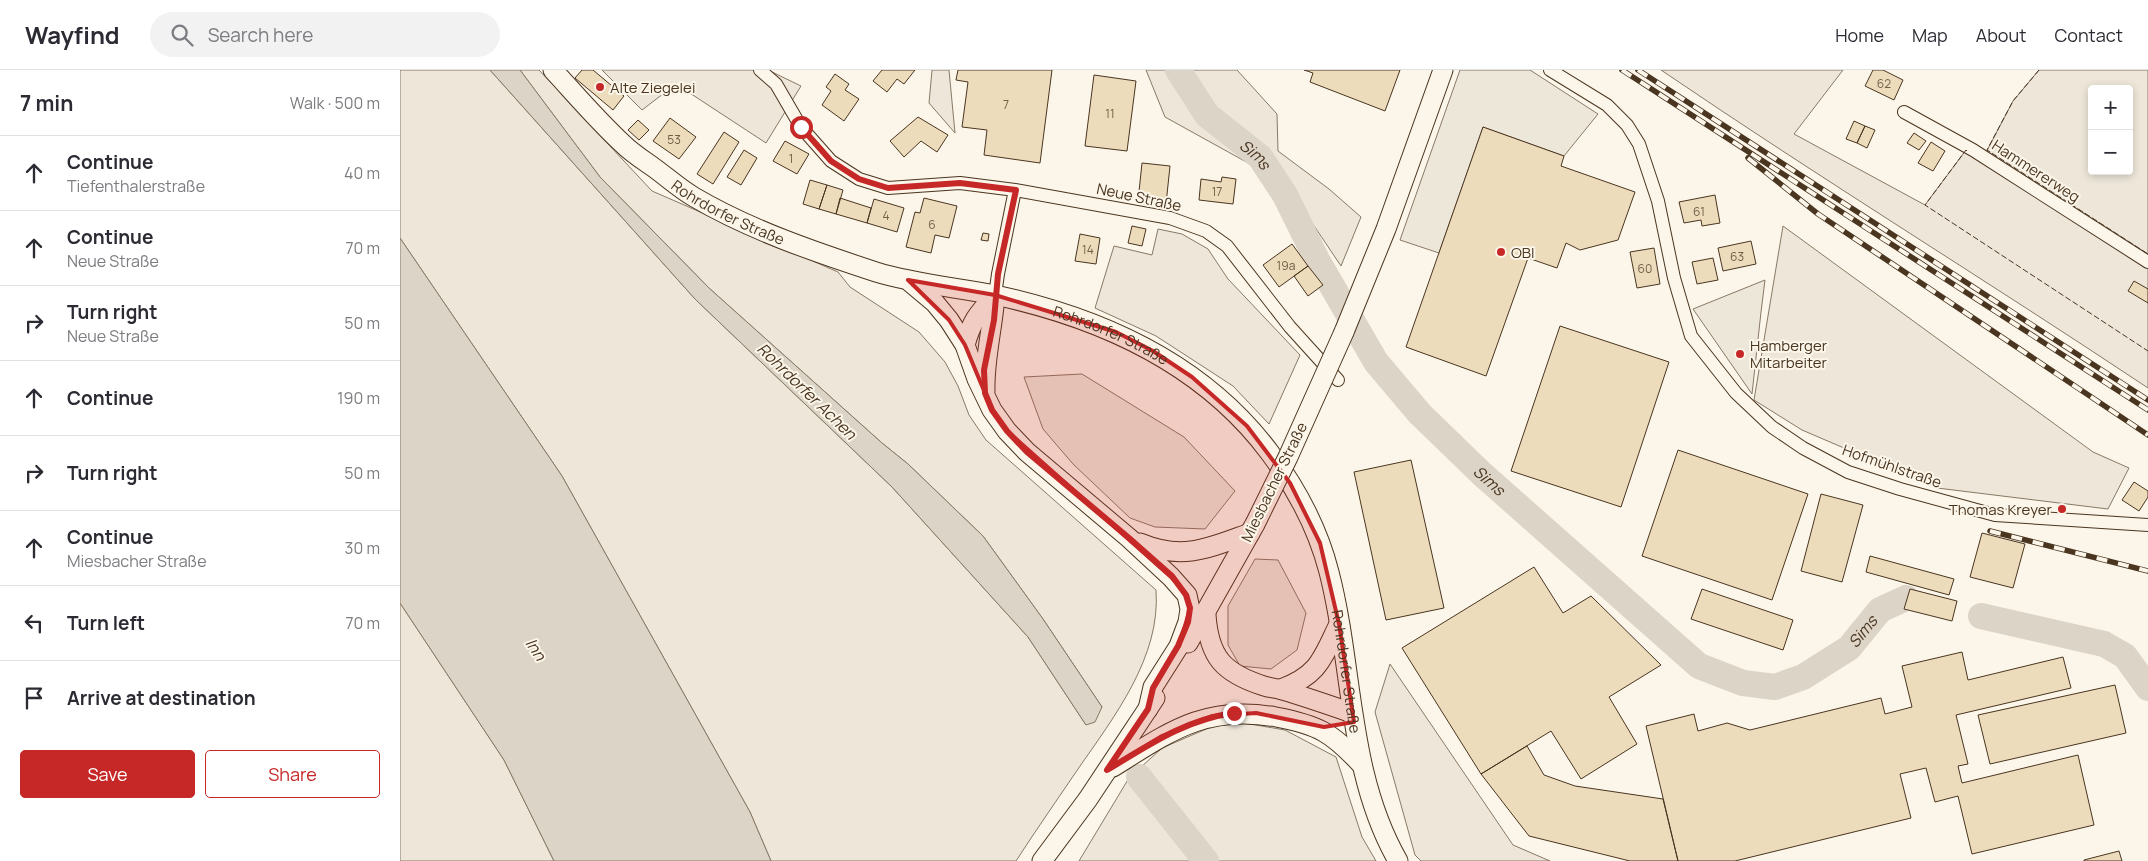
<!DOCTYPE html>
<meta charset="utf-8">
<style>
:root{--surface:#fff;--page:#f2f2f3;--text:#2b2b33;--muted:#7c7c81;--line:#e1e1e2;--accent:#c62828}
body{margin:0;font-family:Manrope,sans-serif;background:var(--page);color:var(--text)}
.controls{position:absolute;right:15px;top:15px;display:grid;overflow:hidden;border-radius:5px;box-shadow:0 2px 8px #0003}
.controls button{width:45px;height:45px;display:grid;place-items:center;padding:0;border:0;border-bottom:1px solid var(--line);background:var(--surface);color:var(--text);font:25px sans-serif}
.stop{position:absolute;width:15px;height:15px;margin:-11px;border:4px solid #c62828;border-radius:50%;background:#fff}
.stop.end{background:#c62828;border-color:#fff;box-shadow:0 1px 5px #0008}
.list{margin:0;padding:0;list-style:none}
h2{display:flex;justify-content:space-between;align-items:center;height:65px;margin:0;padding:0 20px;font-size:21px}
h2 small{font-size:16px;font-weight:400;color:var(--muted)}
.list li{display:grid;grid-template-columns:32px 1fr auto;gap:15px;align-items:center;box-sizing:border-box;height:75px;padding:0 20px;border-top:1px solid var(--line)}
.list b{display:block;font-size:19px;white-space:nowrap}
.list p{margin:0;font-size:16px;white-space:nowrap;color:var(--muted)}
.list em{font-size:16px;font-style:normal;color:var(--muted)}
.actions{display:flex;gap:10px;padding:15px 20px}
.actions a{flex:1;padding:11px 0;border:1px solid var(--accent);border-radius:5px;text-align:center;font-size:18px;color:var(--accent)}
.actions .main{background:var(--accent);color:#fff}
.icon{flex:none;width:28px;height:28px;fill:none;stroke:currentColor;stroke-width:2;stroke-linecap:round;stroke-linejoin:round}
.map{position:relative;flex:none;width:1748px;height:791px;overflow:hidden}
header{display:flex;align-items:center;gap:30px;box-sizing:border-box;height:70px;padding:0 25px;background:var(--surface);border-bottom:1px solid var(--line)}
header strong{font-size:24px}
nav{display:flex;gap:28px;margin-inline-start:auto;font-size:18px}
.search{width:350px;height:45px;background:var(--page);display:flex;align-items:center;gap:12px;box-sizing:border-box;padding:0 18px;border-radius:28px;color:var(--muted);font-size:19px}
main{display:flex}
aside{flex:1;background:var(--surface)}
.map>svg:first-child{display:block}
.green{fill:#ede6d9;stroke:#887966;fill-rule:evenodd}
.parking{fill:#ede7d9;stroke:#887966}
.water{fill:#dcd4c6;stroke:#887966}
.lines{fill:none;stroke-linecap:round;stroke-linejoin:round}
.river{stroke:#dcd4c6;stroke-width:26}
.building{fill:#ecdcbc;stroke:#4a3520}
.minor-casing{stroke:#4a3520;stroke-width:14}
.secondary-casing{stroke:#4a3520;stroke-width:21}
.minor{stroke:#fbf6e9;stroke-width:12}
.secondary{stroke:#fbf6e9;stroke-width:19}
.rail-casing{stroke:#4a3520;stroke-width:5.5}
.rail{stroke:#fbf6e9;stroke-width:4;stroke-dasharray:11;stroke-linecap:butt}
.secondary-bridge-casing{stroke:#4a3520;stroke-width:21;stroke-linecap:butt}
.secondary-bridge{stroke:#fbf6e9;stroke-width:19}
.fence{stroke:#4a3520;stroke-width:1;stroke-dasharray:6 2.5;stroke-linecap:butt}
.route{stroke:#c62828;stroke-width:6}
.marked{fill:#c62828;fill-opacity:0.2;stroke:#c62828;stroke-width:4;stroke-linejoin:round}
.poi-dot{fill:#c62828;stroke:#fbf6e9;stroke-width:2}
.labels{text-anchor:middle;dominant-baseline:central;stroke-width:4;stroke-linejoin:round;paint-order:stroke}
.number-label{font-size:12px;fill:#725f47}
.poi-label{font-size:15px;fill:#4a3520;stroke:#fbf6e9;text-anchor:start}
.street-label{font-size:15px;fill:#4a3520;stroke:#fbf6e9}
.water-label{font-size:16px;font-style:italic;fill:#4a3520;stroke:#fbf6e9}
</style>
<header>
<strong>Wayfind</strong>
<div class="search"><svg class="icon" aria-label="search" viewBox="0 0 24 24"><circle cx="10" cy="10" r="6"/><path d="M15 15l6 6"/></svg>Search here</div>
<nav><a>Home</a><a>Map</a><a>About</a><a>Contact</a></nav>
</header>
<main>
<aside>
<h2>7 min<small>Walk · 500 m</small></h2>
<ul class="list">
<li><svg class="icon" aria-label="ahead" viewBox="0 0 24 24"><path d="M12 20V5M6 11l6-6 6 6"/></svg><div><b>Continue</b><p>Tiefenthalerstraße</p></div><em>40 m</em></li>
<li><svg class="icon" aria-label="ahead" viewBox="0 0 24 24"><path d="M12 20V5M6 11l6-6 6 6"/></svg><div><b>Continue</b><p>Neue Straße</p></div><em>70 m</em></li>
<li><svg class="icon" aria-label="right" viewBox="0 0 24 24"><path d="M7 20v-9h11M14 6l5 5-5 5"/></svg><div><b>Turn right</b><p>Neue Straße</p></div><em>50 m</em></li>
<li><svg class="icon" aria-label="ahead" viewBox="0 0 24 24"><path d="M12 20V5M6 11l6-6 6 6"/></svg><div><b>Continue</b></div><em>190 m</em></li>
<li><svg class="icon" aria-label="right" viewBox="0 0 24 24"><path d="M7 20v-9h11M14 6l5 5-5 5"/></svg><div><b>Turn right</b></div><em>50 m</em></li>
<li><svg class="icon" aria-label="ahead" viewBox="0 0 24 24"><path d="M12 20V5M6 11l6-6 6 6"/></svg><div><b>Continue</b><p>Miesbacher Straße</p></div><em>30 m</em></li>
<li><svg class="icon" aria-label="left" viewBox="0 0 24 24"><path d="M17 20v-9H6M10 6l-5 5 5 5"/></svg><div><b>Turn left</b></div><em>70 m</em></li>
<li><svg class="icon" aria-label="arrive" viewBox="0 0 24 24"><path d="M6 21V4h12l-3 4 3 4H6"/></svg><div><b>Arrive at destination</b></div></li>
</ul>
<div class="actions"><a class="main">Save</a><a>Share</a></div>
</aside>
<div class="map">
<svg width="1748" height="791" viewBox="0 0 1748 791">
<rect width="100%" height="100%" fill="#fbf6e9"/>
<!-- green -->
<path class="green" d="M0,0H90L295,229L492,417L628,567L686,655L702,637L643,549L583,466L508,394L482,373L309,218L200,107L120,0H139L252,121L438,202L450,217L519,262L545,292L558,316L569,345L586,370L756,520C761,587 714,647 678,699C657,730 636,760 616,791H371L350,742L162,406L0,168Z
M202,0H368L401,16L366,73L276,14L242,40Z
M532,0H549L555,63L529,33Z
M746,0H837L877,44L878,81L929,119L961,147L941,196L886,114L765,47Z
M1261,0H1443L1394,64L1525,135L1566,80L1582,90L1613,31L1639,0H1748V318C1586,210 1421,109 1261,0ZM1692,19H1729V101H1692Z
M1383,156L1693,382L1729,398L1708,439L1537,418L1402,360L1354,330Z
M758,159L782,164L808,179L828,209L900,285L869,354L833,316L756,266L695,238L714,176L752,185Z
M682,304L784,367L835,421L805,459L755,457L730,448L673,394L643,359L624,307Z
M855,489L878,490L906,543L897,580L871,599L840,596L828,575V536Z
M0,533L104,690L154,791H0Z
M990,594L1113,775L1150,791H1021L1015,785L975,642Z
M827,650L885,660L936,687L962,767L976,791H679L729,708L762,678Z"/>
<!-- parking -->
<path class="parking" d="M1060,0H1130L1198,44L1164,86L1083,57L1039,183L1000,170Z
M1365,210L1361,242L1352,324L1293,239Z"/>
<!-- water -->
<path class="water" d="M90,0H120L200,107L309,218L482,373L508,394L583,466L643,549L702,637L695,652L686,655L628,567L492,417L295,229Z
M0,168L162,406L350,742L371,791H154L104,690L0,533Z"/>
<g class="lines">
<!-- river -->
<g class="river">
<path id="s1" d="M778,0L807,45L860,87L885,125L917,190L976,292L1020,344L1082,404L1299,596L1343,613L1375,617L1403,607L1449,578L1480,540L1506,528"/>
<path d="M1581,546L1704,574L1725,586L1748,618"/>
<path d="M739,707L806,791"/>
</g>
</g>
<!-- building -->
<path class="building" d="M182,0H193L224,26L213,40L175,8Z
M482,0H515L504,14L497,9L487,22L473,11Z
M558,0H652L640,93L584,85L587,60L562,57L568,12L556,10Z
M904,0H1000L985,41L910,12L913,3Z
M1473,0H1483L1503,10L1494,30L1465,16Z
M435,4L449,14L445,20L459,29L444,51L422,35L431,21L426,17Z
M694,5L736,11L727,81L685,76Z
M518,47L548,65L537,82L521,71L504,87L490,71Z
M270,48L296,67L279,89L253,71Z
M238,50L249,60L239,70L228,60Z
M1454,51L1465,56L1457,73L1446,69Z
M1465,56L1475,60L1467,78L1457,73Z
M1083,57L1164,86L1161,96L1235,122L1218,170L1180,180L1166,173L1157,198L1128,188L1086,306L1006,277Z
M324,62L339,72L313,114L297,104Z
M1514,63L1526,71L1519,80L1507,73Z
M385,71L409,84L397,104L373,91Z
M1531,72L1545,81L1533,101L1518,93Z
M344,80L357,88L341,115L327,107Z
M742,93L770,96L766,134L738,131Z
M822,107L836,109L833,134L799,130L801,109L821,112Z
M410,110L427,115L419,139L403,134Z
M427,115L443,120L436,144L419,139Z
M1315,125L1320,153L1302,156L1301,150L1284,153L1279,132Z
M440,128L471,138L467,153L436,144Z
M524,128L557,136L549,168L535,165L531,183L506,177L515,142L520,143Z
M474,129L504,138L497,162L467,153Z
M732,156L746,159L742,176L728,173Z
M583,163L589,164L588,171L581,170Z
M680,164L700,168L696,194L675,191Z
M1351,171L1356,194L1323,201L1318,178Z
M892,174L908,196L879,217L863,195Z
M1254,178L1260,214L1237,218L1230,182Z
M1313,188L1318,210L1297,214L1292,192Z
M908,196L923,215L908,226L894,206Z
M1734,211L1748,219V233L1728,221Z
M1160,256L1269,292L1221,437L1111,401Z
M1278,380L1408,424L1372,530L1242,486Z
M1011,390L1044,538L986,550L954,402Z
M1734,412L1748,421V427L1739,441L1722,430Z
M1421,424L1463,435L1442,512L1401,501Z
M1582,463L1625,474L1613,518L1570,507Z
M1470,486L1554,509L1549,525L1466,502Z
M1134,497L1163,543L1191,526L1261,595L1209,627L1237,674L1181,709L1151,661L1081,704L1002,578Z
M1302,519L1393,550L1383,580L1291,549Z
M1510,519L1557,531L1552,551L1504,539Z
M1562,582L1568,610L1663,587L1671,618L1556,645L1568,694L1558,696L1562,713L1678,685L1694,755L1572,784L1558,726L1535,732L1526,698L1500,704L1511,748L1335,791H1278L1246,656L1294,644L1298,661L1327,653L1350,660L1481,628L1485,644L1512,637L1502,596Z
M1715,615L1726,663L1590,694L1578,645Z
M1127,676L1144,705L1175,716L1263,729L1278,791H1230L1129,766L1081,704Z
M1719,781L1722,791H1684V790Z"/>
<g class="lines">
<defs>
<path id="minor" d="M360,0L376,14L401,57L431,91L459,109L488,118L560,113L615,120L770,148L806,161L827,176L890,257L938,310
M1150,0L1207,35L1227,55L1239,74L1258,131L1274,208L1291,266L1336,323L1372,357L1403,378L1448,402L1500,419L1595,445L1748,455
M1504,42L1573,80L1748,192
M595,225L598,204L615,120"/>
<g id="secondary">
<path id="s2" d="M153,0C176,25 198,51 223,74C232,83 243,90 253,97C267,107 280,119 294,127C350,160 415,182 476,202C515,214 555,217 595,225C702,248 803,293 870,383C896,418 918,459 929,502C954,598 947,702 998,791"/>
<path d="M510,212L535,233L549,250L565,275L577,309L592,340L607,361L627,382L729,468L771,507L787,525L790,539L788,552L779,576L753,617L748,639"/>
<path d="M944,262L986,159L1043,0"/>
<path d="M565,275C572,250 578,244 595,225"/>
<path d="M585,321C584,289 593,257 595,225"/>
<path d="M740,473C783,491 809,478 850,463"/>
<path d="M806,545C809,587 823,603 864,616C870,618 876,618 882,620C906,627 929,635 952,643"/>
<path d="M788,573L855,454"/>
<path d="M881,619C919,605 922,589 939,554"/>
<path d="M713,697C769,662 806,634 876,647C919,655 932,663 961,694"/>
<path d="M642,791L688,729L755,628"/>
</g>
</defs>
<!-- minor casing -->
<use href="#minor" class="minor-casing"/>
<!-- secondary casing -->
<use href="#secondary" class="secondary-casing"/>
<!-- minor -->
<use href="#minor" class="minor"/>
<!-- secondary -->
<use href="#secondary" class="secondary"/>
<defs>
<path id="rail" d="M1222,0L1748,340
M1238,0L1748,330
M1348,88L1418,144L1748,365
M1590,461L1748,501"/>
</defs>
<!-- rail casing -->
<use href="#rail" class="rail-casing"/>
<!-- rail -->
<use href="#rail" class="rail"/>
<defs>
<path id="secondary-bridge" d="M855,454L888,387L944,262"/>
</defs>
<!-- secondary-bridge casing -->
<use href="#secondary-bridge" class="secondary-bridge-casing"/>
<!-- secondary-bridge -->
<use href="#secondary-bridge" class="secondary-bridge"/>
<!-- fence -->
<path class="fence" d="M1639,0L1613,31L1587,80L1748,184
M1567,81L1566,80L1525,135L1748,281"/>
</g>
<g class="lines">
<!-- route -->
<path class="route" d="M401,57L431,91L459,109L488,118L560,113L616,120L598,204L594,250L584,300L585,323L592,340L607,361L627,382L729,468L772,506L786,525L790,538L788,552L778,576L753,618L748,639L707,700C749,675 784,650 834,643"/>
</g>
<!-- marked area -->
<path class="marked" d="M508,210L595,225L716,262L753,281L792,307L847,356L890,413L920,473L939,554L954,652L924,657L856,643L812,646L762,666L707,700L748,639L753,617L779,576L790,539L787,525L771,507L607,361L592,340L565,275L549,250Z"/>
<!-- markers -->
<g class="poi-dot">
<circle cx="200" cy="17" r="5"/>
<circle cx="1101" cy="182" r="5"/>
<circle cx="1340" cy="284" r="5"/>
<circle cx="1662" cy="439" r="5"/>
</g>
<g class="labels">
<!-- number labels -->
<g class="number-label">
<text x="1484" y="13">62</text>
<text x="606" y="34">7</text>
<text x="710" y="43">11</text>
<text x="274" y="69">53</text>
<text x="391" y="88">1</text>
<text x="817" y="121">17</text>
<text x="1299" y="141">61</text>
<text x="486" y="145">4</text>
<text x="532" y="154">6</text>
<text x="688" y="179">14</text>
<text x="1337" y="186">63</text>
<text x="886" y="195">19a</text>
<text x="1245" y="198">60</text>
</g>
<!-- poi labels -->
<g class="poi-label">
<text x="210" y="17">Alte Ziegelei</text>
<text x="1111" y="182">OBI</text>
<text x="1350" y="275">Hamberger<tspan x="1350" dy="17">Mitarbeiter</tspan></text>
<text x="1652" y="439" text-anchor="end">Thomas Kreyer</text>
</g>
<!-- street labels -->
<g class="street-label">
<text transform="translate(1636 101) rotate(33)">Hammererweg</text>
<text transform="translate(739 127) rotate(12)">Neue Straße</text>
<text stroke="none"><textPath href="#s2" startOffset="228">Rohrdorfer Straße</textPath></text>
<text stroke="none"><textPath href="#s2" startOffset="632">Rohrdorfer Straße</textPath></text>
<text transform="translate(1492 396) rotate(19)">Hofmühlstraße</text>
<text transform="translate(874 412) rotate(-64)">Miesbacher Straße</text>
<text stroke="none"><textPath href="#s2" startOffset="1068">Rohrdorfer Straße</textPath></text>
</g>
<!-- water labels -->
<g class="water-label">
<text stroke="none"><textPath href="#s1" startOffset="116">Sims</textPath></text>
<text transform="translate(407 321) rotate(44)">Rohrdorfer Achen</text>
<text stroke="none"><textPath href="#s1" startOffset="521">Sims</textPath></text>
<text stroke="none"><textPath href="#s1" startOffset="986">Sims</textPath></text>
<text transform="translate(136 579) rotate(56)">Inn</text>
</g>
</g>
</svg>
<div class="controls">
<button>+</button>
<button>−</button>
</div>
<div class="stop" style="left:401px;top:57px"></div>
<div class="stop end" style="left:834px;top:643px"></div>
</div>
</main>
